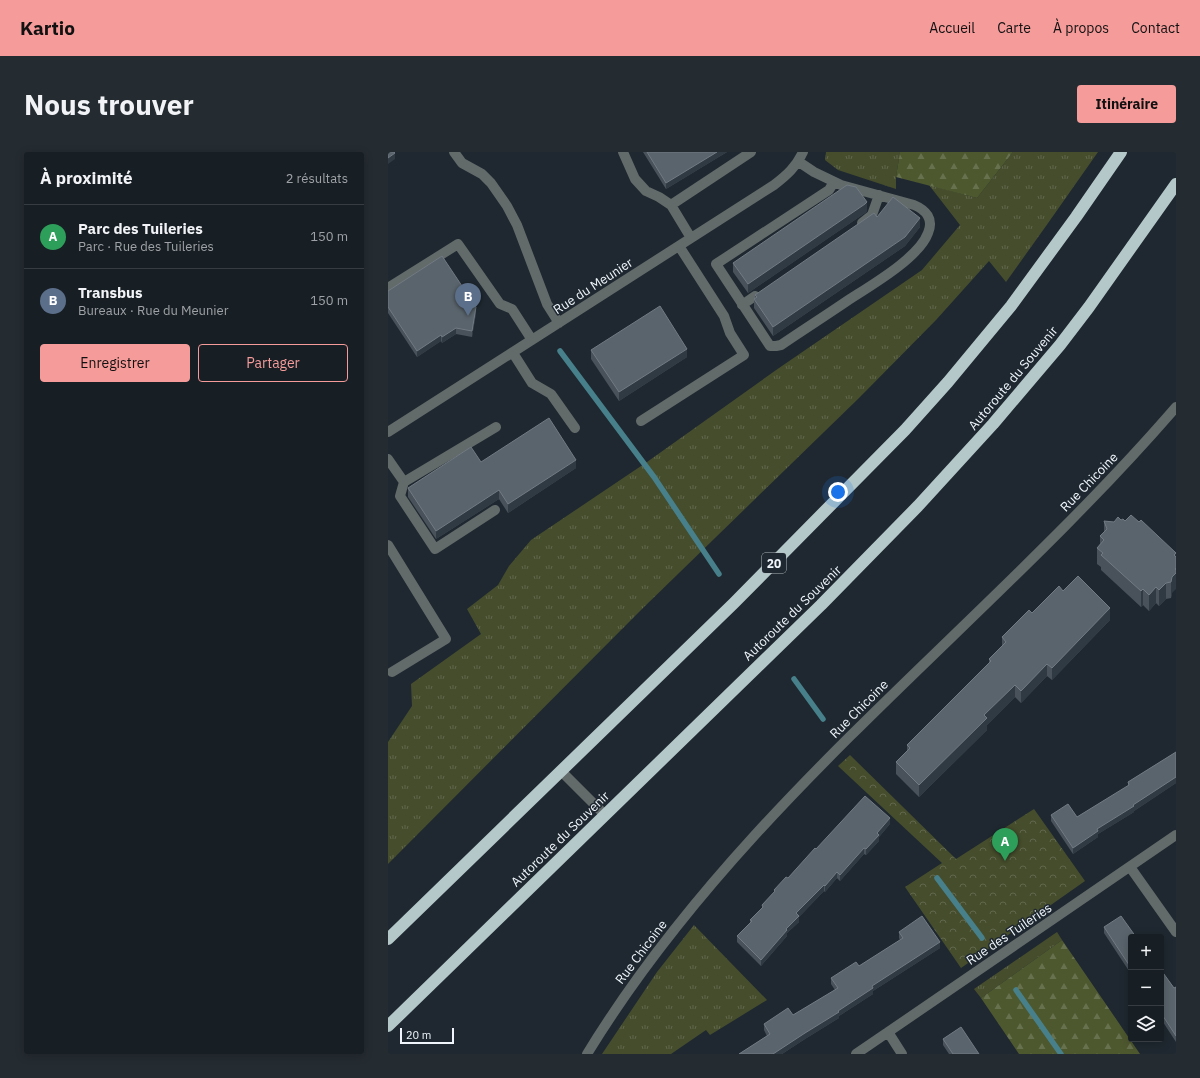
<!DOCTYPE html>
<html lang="fr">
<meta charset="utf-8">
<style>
:root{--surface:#171e24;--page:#242b31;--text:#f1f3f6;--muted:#9ea2a6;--line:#363c41;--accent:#f59b9a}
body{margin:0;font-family:"IBM Plex Sans",sans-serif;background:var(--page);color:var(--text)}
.controls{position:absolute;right:12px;bottom:12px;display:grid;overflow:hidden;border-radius:4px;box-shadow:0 2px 10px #0003}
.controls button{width:36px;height:36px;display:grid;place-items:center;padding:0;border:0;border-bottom:1px solid var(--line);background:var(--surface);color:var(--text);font:20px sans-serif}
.scale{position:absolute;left:12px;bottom:10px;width:54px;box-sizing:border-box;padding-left:4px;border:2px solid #eff5fb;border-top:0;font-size:11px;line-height:14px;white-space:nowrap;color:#eff5fb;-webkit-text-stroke:3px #1f2830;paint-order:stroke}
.you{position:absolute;left:450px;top:340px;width:14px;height:14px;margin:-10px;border:3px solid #fff;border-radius:50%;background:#1a73e8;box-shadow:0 0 0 6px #1a73e833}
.badge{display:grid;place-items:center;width:26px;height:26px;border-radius:50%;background:var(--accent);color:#fff;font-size:13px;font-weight:700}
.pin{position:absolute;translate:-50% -33px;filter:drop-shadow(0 1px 2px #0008)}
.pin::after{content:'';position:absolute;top:21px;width:14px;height:12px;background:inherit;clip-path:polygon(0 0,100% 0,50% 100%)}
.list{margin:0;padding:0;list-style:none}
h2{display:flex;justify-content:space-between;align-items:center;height:52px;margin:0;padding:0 16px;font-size:17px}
h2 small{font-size:13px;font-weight:400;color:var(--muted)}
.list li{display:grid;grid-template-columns:26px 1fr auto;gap:12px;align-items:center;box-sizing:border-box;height:64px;padding:0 16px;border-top:1px solid var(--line)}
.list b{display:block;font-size:15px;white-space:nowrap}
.list p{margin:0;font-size:13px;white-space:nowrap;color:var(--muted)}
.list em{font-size:13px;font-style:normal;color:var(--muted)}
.actions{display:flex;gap:8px;padding:12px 16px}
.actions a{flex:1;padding:9px 0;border:1px solid var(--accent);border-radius:4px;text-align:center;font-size:14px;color:var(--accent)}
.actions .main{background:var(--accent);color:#111}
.icon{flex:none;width:22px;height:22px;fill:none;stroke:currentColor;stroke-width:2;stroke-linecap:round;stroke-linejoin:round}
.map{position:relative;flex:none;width:788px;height:902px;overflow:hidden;border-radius:4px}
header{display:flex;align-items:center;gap:24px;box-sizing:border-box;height:56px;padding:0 20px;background:var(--accent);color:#111}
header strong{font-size:19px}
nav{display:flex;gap:22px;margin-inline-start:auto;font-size:14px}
.intro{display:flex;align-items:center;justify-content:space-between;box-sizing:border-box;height:96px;padding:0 24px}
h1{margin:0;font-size:28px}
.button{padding:10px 18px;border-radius:4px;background:var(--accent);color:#111;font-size:14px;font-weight:700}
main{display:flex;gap:24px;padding:0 24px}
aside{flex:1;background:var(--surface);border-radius:4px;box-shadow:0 2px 10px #0003}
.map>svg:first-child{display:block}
.grass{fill:url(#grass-tufts)}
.forest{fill:url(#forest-firs)}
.park{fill:url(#park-crowns)}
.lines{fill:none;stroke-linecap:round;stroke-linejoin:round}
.stream{stroke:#47808a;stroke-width:5.5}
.minor{stroke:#626a6a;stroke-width:10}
.highway{stroke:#b5c8c9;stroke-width:12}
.wall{fill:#49525b}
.shaded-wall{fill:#303a43}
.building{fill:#5a646c;stroke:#727a83}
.labels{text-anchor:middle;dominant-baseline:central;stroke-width:3;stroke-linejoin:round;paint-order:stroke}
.shield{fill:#1f2830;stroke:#b1b8be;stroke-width:1}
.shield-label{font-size:12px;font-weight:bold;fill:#eff5fb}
.street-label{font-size:13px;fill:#eff5fb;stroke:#1f2830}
</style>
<header>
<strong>Kartio</strong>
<nav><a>Accueil</a><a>Carte</a><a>À propos</a><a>Contact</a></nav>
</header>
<div class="intro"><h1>Nous trouver</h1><a class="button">Itinéraire</a></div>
<main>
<aside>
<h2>À proximité<small>2 résultats</small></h2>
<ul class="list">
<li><span class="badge" style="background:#2e9e5b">A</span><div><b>Parc des Tuileries</b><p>Parc · Rue des Tuileries</p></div><em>150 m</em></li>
<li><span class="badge" style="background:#5c6f8a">B</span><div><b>Transbus</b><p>Bureaux · Rue du Meunier</p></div><em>150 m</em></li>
</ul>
<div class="actions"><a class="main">Enregistrer</a><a>Partager</a></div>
</aside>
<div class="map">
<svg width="788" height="902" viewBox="0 0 788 902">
<defs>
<pattern id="grass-tufts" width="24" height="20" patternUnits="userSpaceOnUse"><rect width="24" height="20" fill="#454d2c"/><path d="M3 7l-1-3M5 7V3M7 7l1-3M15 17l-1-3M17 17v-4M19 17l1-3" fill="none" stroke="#60674c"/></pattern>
<pattern id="forest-firs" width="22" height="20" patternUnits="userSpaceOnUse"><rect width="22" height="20" fill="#4e582f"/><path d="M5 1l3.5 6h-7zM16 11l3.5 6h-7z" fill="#68714e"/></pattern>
<pattern id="park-crowns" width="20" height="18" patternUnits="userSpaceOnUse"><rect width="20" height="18" fill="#454d2c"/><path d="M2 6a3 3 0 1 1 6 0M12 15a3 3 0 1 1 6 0" fill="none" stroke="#60674c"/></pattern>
</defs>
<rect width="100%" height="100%" fill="#1f2830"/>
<!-- grass -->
<path class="grass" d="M438,0H512L508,25V37L450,18L437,8Z
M625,0H710L658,74L618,130L601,109L548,168L471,246L255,456L0,712V590L24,554L23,532L93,482L79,457L110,433L121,414L143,388L259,310L391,216L534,118L572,73L541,33L589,46Z
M306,773L379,848L322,883L318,878L283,902H214L269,820Z
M669,780L674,788L593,846L586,837Z"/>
<!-- forest -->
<path class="forest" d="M512,0H625L589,46L508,25Z
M674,788L752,902H631L593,846Z"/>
<!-- park -->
<path class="park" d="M462,603L568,707L646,657L697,729L573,816L517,735L554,711L450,614Z"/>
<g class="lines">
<!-- stream -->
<path class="stream" d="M172,199L266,325L331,422
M406,527L435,567
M549,726L594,786
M628,838L673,902"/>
<!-- minor -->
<path class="minor" d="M66,0L74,11L94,22L103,31L119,54L129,73L159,152L171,171
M235,0L247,27L258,39L271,45L283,53L303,86
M411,10L426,20L453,33L526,53C538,58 546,67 540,81C531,106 482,134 459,149C437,164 415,178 393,193L388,194H382L328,112L441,38L446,30
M283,53L363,0
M474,71L484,63L491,43
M0,136L70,92L112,152L124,157L144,188
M354,153L367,144
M125,201L144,231L163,242L187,276
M253,269L356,203L342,181L336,164L291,94
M0,280L386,33C399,23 408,15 415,0
M0,307L16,330L108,275
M16,330L12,344L47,397L107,358
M0,393L58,487L4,520
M173,619L217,663
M742,715L788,780
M500,880L514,902
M199,902C353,650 597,476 788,255
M468,902L788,683"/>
<!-- highway -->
<path class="highway" d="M0,787L346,451L517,278L560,230L623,154L688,65L733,0
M0,874L433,453L530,354L605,272L672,193L701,155L788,32"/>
</g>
<!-- wall -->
<path class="wall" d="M255,0H339L278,37Z
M479,59L477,61L360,141L345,120V111Z
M489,65L532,75L517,94L385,184L366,156V147L367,146V143Z
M0,139L88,161L84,185L68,182L54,191L53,189L29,205L0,161Z
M203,198L299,205L231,249L203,207Z
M93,310L188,316L120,361L111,347L48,387L20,345V336Z
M733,368L751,370L788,401L784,441L783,446L778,447L771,454L768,451L761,459L755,453L753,455L713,418V415L709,412V396L712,392V384L716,380V369L726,370Z
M675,439L722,468L664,528L659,524L633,551L627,545L599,573V578L531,645L508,622V610L519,599V593L601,512V507L614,494V485Z
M788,600V631L746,659V660L710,682V685L685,702L663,669V663L689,665L740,634V630Z
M502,672L491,685V689L478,703L476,702L452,729L449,726L437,740L436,739L411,765V770L399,781V784L373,814L349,790V784L362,771V768L374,756V753L386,741V738L400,726L428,697Z
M716,775L743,785V822L716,781Z
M511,780L552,796L485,839V842L451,864V866L417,887L394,902H351L379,884L376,878V872L405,863L447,838L443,832V826L471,814L512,788L511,786Z
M773,818L786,836L788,835V890L773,867Z
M555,887L591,902H561L555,893Z"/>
<!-- shaded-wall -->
<path class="shaded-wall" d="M329,0H339L278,37V31Z
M7,1V7L0,12V6Z
M479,50V59L477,61L360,141V132Z
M532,66V75L517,94L385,184V175Z
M88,155V161L84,185V179Z
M68,176V182L54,191V185Z
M53,183V189L29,205V199Z
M299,197V205L231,249V240Z
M188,308V316L120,361V352Z
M111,338V347L48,387V379Z
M788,401V437L784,441L783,446V430L786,403Z
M778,431V447L771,454V438Z
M768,435V451L761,459V443Z
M755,437V453L753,455V439Z
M722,456V468L664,528V516Z
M659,512V524L633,551V539Z
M627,533V545L599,573V578L531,645V633L596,563Z
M788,625V631L746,659V660L710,682V685L685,702V696L709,677Z
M502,666V672L491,685V689L478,703V697L489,681Z
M476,696V702L452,729V723Z
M449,720V726L437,740V734Z
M436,733V739L411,765V770L399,781V784L373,814V808L408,761Z
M552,790V796L485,839V842L451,864V866L417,887L394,902H385L450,859L484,834Z"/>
<!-- building -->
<path class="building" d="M0,0H6L7,1L0,6Z
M259,0H329L278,31Z
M459,33L468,35L479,50L477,52L360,132L345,111Z
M505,45L532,66L517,85L385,175L366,147L369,145L367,143L486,61L489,65Z
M54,104L88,155L84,179L68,176L54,185L53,183L29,199L0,155V139Z
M272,154L299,197L231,240L203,198Z
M161,266L188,308L120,352L111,338L48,379L20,336L83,295L93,310Z
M743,363L751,370L753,368L788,401L786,403L788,405V416L787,417L788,418V421L784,425L783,430L778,431L771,438L768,435L761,443L755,437L753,439L713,403L715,401L709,396L716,388L712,384L719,377L716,369L726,370L730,365L733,368L735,367L737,369Z
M690,424L722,456L664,516L659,512L633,539L627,533L596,563L599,566L531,633L508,610L522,596L519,593L603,509L601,507L618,490L614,485L641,458L644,461L671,434L675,439Z
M788,600V625L745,653L746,654L709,677L710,679L685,696L663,663L680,652L689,665L741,633L740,630Z
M477,644L502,666L489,681L491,683L478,697L476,696L452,723L449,720L437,734L436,733L408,761L411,764L398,777L399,778L373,808L349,784L364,769L362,768L375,755L374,753L387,739L386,738L398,725L400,726L427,696L428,697Z
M534,764L552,790L484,834L485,836L450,859L451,860L417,881L385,902H351L382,882L376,872L400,856L405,863L450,836L443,826L468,810L471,814L515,786L511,780Z
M733,764L748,785H743V816L716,775Z
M773,818L786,836L788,835V884L773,861Z
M573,875L591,902H565L555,887Z"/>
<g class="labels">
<!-- shield labels -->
<rect class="shield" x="374" y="401" width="24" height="20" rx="3"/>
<g class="shield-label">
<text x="386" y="411">20</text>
</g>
<!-- street labels -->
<g class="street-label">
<text transform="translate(205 134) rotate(-33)">Rue du Meunier</text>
<text transform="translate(625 226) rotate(-50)">Autoroute du Souvenir</text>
<text transform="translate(701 330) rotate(-46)">Rue Chicoine</text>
<text transform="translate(404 461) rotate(-44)">Autoroute du Souvenir</text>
<text transform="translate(471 557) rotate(-45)">Rue Chicoine</text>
<text transform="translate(172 687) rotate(-44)">Autoroute du Souvenir</text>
<text transform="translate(621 782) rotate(-34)">Rue des Tuileries</text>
<text transform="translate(253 800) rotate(-53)">Rue Chicoine</text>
</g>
</g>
</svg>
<div class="controls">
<button>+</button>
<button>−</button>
<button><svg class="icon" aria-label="layers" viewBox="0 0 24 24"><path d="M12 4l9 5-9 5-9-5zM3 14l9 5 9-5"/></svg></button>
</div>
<div class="scale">20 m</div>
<div class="you"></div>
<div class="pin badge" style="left:617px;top:709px;background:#2e9e5b">A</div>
<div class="pin badge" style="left:80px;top:164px;background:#5c6f8a">B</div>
</div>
</main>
